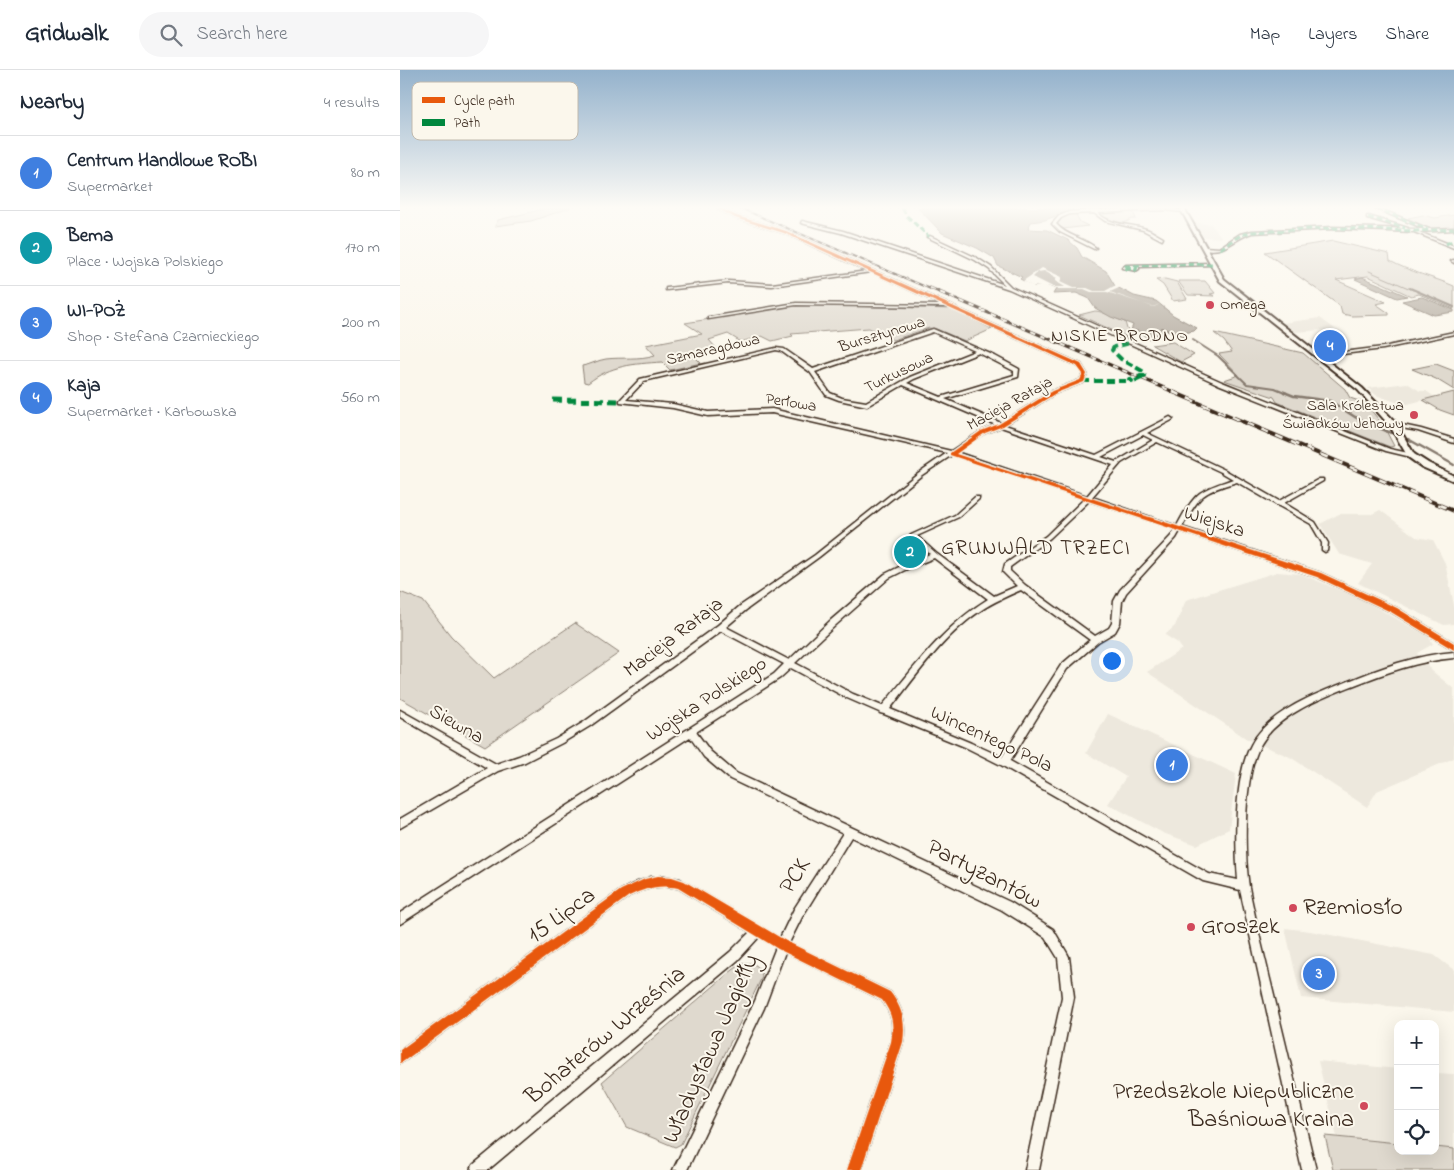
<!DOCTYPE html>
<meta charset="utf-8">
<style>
:root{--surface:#fff;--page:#f6f6f7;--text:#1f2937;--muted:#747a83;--line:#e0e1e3;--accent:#b45309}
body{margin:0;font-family:"Indie Flower",sans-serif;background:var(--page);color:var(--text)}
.controls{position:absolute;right:15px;bottom:15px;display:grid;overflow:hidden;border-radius:10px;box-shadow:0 5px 20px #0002}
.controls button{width:45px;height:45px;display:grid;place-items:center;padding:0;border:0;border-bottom:1px solid var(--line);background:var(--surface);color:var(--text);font:25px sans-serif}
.you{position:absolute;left:711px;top:590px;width:18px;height:18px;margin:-12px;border:4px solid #fff;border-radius:50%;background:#1a73e8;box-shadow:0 0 0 8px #1a73e833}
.badge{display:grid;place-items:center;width:32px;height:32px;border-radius:50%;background:var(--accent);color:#fff;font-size:16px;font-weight:700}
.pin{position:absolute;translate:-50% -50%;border:2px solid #fff;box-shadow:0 1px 5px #0006}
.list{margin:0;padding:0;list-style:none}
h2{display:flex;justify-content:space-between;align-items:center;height:65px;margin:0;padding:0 20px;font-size:21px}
h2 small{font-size:16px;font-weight:400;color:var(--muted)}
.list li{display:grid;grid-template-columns:32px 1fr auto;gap:15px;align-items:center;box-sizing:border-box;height:75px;padding:0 20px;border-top:1px solid var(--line)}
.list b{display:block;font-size:19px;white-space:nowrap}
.list p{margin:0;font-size:16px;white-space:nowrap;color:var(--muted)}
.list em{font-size:16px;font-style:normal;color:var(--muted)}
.icon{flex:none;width:28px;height:28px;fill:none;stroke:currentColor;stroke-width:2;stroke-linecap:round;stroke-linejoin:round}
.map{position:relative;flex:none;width:1054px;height:1100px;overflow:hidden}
header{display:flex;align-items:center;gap:30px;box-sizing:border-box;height:70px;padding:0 25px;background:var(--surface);border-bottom:1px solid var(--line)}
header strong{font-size:24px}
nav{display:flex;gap:28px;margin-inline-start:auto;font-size:18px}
.search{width:350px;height:45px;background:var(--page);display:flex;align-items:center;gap:12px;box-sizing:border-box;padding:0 18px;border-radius:28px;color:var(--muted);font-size:19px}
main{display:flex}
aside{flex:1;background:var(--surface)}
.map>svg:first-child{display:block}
.built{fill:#ede8dd}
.green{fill:#dfd9ce;stroke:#8d8276}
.water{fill:#b6aea2;stroke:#85796d}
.pier{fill:#fbf7ec;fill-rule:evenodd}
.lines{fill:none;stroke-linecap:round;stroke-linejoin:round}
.stream-far2{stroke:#85796d;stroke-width:1}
.stream-far1{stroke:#85796d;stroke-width:2}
.stream{stroke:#85796d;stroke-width:2.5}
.minor-casing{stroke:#3b2a1e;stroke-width:3}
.tertiary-casing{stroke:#3b2a1e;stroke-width:4}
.minor{fill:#fbf7ec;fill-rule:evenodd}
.tertiary{fill:#fbf7ec;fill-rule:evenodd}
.rail-far2-casing{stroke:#3b2a1e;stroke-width:2}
.rail-far1-casing{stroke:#3b2a1e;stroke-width:3}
.rail-casing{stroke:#3b2a1e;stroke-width:4}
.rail-far2{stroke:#fbf7ec;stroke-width:1;stroke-dasharray:4.5;stroke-linecap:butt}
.rail-far1{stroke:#fbf7ec;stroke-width:2;stroke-dasharray:5.5;stroke-linecap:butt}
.rail{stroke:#fbf7ec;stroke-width:2.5;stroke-dasharray:8;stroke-linecap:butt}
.quiet-far2{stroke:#00873e;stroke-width:3;stroke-dasharray:6 3;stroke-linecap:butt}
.quiet-far1{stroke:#00873e;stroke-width:4;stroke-dasharray:8 4;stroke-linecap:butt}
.quiet{stroke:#00873e;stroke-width:5;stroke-dasharray:9 5;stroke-linecap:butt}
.cycleway-casing{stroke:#fbf7ec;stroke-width:3}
.cycleway{fill:#e8590c;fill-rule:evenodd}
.poi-dot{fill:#d1495b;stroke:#fbf7ec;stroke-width:2}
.labels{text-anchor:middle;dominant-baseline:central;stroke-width:4;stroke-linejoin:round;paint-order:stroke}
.far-poi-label{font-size:16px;fill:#3b2a1e;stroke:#fbf7ec;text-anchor:start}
.far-street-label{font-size:16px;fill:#3b2a1e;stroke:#fbf7ec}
.far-neighbourhood-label{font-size:18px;letter-spacing:1px;fill:#3b2a1e;stroke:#fbf7ec}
.street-label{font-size:20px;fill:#3b2a1e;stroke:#fbf7ec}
.neighbourhood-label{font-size:21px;letter-spacing:1px;fill:#3b2a1e;stroke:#fbf7ec}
.near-street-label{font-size:24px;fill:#3b2a1e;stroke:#fbf7ec}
.near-poi-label{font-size:24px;fill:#3b2a1e;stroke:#fbf7ec;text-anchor:start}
.key{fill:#fbf7ec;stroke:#c1baae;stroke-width:1}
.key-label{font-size:14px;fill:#3b2a1e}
</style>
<header>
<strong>Gridwalk</strong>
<div class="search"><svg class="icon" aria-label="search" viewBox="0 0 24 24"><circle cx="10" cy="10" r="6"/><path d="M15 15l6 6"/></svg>Search here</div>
<nav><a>Map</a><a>Layers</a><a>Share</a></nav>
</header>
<main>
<aside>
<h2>Nearby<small>4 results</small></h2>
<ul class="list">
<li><span class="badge" style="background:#3f7fe0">1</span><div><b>Centrum Handlowe ROBI</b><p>Supermarket</p></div><em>80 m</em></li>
<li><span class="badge" style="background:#0f9aa8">2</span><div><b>Bema</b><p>Place · Wojska Polskiego</p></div><em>170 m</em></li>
<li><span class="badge" style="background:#3f7fe0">3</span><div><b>WI-POŻ</b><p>Shop · Stefana Czarnieckiego</p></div><em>200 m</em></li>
<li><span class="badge" style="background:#3f7fe0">4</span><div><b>Kaja</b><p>Supermarket · Karbowska</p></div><em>560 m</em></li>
</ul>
</aside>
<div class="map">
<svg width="1054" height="1100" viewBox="0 0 1054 1100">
<rect width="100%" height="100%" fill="#fbf7ec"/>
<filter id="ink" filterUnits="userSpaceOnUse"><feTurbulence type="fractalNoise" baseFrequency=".02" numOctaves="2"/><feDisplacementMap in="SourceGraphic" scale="10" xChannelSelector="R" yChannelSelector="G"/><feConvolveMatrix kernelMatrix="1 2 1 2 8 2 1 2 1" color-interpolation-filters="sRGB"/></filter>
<g filter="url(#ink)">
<!-- built -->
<path class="built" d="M794,153L811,154L822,168L803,167Z
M920,248L935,259L895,262L882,253Z
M1007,313L1020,321H1026L1035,327L1004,335L976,325L968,318Z
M980,440L1016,467L1033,470L1045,493L1054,535V554L1044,555L958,513L972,494L939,484L920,454L939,444H972Z
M877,502L901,504L961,529L1029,567L1033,574L1017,583L1032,601L1054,619V688L977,721L967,737L890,687L847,669L747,602L782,579L778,573L765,565L775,556L786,530Z
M708,644L836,704L829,759L797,775L763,763L708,734L726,707L686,683Z
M885,858L910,861L1034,885L1054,900V942L901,928Z
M918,991L998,999V1073L937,1067Z
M1035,1003L1054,1004V1079L1035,1077Z"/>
<!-- green -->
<path class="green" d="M148,138H170L131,151L95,156L98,150Z
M733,141L736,149H732L722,154L704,149L698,143Z
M675,143L680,152L688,156L663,159L658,158L657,151L664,146Z
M1023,145L1035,148L1054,145V159L1033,161L1008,148Z
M933,171L989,184L990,191C1010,202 1033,207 1054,216V239L1019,224L1011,226L968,206L936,210L986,232L976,234L989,243V245L952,246L942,244L940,236L865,182Z
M765,209L777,212L787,229L773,231L763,215L756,210Z
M778,211H805L815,223L810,224L815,226L788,225Z
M413,235L552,239L592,259L565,271L536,259L529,258L493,270L469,258L391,264L393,266L372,271L362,266L341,272L328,264L309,270L316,278L292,284L301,293L270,300L262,292C233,294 211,295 188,313L184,312L182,296C190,295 198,290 206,289C222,287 239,290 255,285L246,275L302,264L285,253L390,236Z
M695,241C703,241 716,249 725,252L727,259L733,266L727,267L679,245Z
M814,263L903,283L945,319L950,328L965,333L983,355L994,376L990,377L877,332L874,327L824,310L839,305L819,284L832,282L824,271Z
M773,272L794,285L781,292L752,275Z
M1036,294L1054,301V320L1036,309L1012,299Z
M1054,322V345L1040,340L1023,330Z
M0,522L23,531L51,566L94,608L175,553L219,583L85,676L0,628Z
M350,893C358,895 361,899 362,907L281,1074L275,1077L227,1057L202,1012L329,903L341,894Z
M925,1066L998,1073V1081H1035V1077L1054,1079V1100H933Z"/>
<!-- water -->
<path class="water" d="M518,138H677L645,150L631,152L628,159L647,160L668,170L677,178L682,187L706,201L715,216L734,226L756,231L773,245L797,258L794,261L784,263L765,260L749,269L738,261L731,260L733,255L711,247L695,238L688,228L676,223L653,224L656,219L646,215L634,216L620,209L622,207L598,196L594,188L577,178L542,163Z
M962,207L1007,226L997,228L955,209Z
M1022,227L1054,240V242L1034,245L1002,231Z"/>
<!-- pier -->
<path class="pier" d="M642,198L662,207L660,212L673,218H687L694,221H705L716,215L721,217L710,222L753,237L762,233L754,237L707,222H691L684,219H656L647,216H632L623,211ZM644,201L657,208L655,211L665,217H653L633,207L638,202Z"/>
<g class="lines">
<!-- stream-far2 -->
<path class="stream-far2" d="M969,201L1013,220"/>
<!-- stream-far1 -->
<path class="stream-far1" d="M1010,218L1054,237
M761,258L787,268
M793,270L818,286L847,314L875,318L887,323"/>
<!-- stream -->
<path class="stream" d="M884,322L894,326L930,331L955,347L991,363
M1008,369L1054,395"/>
<defs>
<path id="minor" d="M318,138H320L337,146L386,161L681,294L687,304L684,312L656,323L605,355L696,385L770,347L773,349L772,350L747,363L825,400L879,431L919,409H923V411L884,433L915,452L928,473L927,481L925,482L922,480V473L911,454L879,436L876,435L875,434L837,412C826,415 812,419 803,426C794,434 788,447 782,457L921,503L997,538L1054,573V580L991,542L917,507L780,461L776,468L726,523L722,531L720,553L715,562L698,572L667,599L610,691L809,804L838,810C835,774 834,707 851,675C867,643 913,625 944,613C980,598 1015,585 1054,582V588C1018,591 985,603 952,616C922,628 885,642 865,668C842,697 844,781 849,817C851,829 854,840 856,851L916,1100H902L840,820L803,811L601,695L565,677L484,644L480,643L479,642L447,628L391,598L380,608L296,662L310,681L336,703L610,832L653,859L667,883L669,887L674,927L639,1100H625L662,927L658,888L645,867L602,840L451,767L402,847L389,873L490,922C502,937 506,952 503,972L461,1100H447L491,972C494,954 493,945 482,930L385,882L364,938L287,1100H273L355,931L376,877L359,867L338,890L88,1100H71L73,1095L330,882L350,862L278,818C259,814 246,818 229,826L4,991L0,993V980L221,820L235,813L251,807L264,806L280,809L380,868L394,839L443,763L330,709L304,687L290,667L0,854V843L374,604L384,594L321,561L190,656L162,673L125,692L98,701L0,758V749L87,698L0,647V640L96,694L119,686L156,669L184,652L318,555L340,536L415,485L518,403L547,383L372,343L308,346L273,338L220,332V330L240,309L376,278L384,279L413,299L533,259L595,286L619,299L618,307L545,329L601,353L652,321L680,310L683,304L677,296L548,237L396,235L308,249V247H310L396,233L542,235L471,202L372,216L328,213L266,220V218H267L328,211L372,214L467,201L384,163L335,148L318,139ZM533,262L575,281L510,307L466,332L442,328L430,323L415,302ZM376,280L381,281L410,302L426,325L439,330L467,336L503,315L596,355L581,361L551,381L372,339L308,342L273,334L226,330L244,311ZM579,283L614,301V305L541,327L507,313L514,309ZM601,357L713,395L687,426L556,382L585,363ZM743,365L753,370L716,392L701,387ZM757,372L821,402L833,409C822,413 810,416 800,423C791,430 782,446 777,456L692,427L721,393ZM552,385L684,429L646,466L605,494L603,502L617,516L594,526L537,484L517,466L559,447L579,429V427H575L555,445L511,465L510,466L511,467L530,484L507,493L485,504L431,550L389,590L326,557L346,540L419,487L522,405ZM689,431L775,459L771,466L720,520L714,531L712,553L709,558L695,566L625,515L610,501V497L650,468ZM534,488L588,529C544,556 515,597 482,636L453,624L395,593L437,554L489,508L511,497ZM621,520L690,570L661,595L602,687L571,673L490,639C517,605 543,566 580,541C593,532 607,526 621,520Z
M764,138L786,141L784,142L764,140L698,143C711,156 729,153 746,159C752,161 757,165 763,168L762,170L743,160L705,151L694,143L670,144L661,148L656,154C666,166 684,168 696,178L694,179L660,162L652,154L659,146L669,142L694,140Z
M974,138H978L1029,159L1054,158V160L1019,162L1054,176V178L1014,162L933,159L852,163C832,169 825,185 802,178L804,177L819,178L840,164L852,161L933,157L1025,159Z
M967,146H969L1008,158L1005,159L967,148Z
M402,151L443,161L605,215L589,199L575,190L527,167L530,166L577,188L591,197L611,217L822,312L990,379L1013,384L1014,385L1011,387L986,381L818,314L609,219L441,163L401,153Z
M1053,190H1054V193L1051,191Z
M812,193L813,195L739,197V199L736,201L722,198L726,195Z
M1054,262V264L983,279L919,287L917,286L919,285L983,277Z
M993,353L1021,359L1054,369V373L1018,361L991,356V354Z"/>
<path id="tertiary" d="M780,138H784L824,209L962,318L996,353L1014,384L1028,393L1054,406V411L1022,397L1008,387L990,356L958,320L820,211Z"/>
</defs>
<!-- minor casing -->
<use href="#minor" class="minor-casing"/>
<!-- tertiary casing -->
<use href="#tertiary" class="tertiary-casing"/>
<!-- minor -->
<use href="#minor" class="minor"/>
<!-- tertiary -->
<use href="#tertiary" class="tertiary"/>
<defs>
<path id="rail-far2" d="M340,138L533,220"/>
<path id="rail-far1" d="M530,218L776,323"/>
<path id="rail" d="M773,322L1054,441"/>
</defs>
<!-- rail-far2 casing -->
<use href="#rail-far2" class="rail-far2-casing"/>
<!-- rail-far1 casing -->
<use href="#rail-far1" class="rail-far1-casing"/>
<!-- rail casing -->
<use href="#rail" class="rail-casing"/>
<!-- rail-far2 -->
<use href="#rail-far2" class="rail-far2"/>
<!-- rail-far1 -->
<use href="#rail-far1" class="rail-far1"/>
<!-- rail -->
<use href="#rail" class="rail"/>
<!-- quiet-far2 -->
<path class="quiet-far2" d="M502,138L507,146L529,167
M976,138L1027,159
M968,147L1005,158
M1046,174L1054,170
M820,179L841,165L852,162L933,158L1015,161L1054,159
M737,196L736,200L724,198L726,196L812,194"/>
<!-- quiet-far1 -->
<path class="quiet-far1" d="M682,311H732L729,309L735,311L744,307L740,306H745L744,302L721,289L712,280L714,277L730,273"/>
<!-- quiet -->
<path class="quiet" d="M153,330L222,331"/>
<defs>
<path id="cycleway" d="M317,138H320L337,146L386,161L681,294L687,304L684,312L656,323L603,356L585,363L556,384L921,503L997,538L1054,573V580L991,542L917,507L550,385V383L581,361L599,354L652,321L680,310L683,304L677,296L384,163L335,148Z
M258,806L272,807L284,811L386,871L490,922C502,937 506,952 503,972L461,1100H447L491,972C494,954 493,945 482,930L378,879L278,818C259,814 246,818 229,826L4,991L0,993V980L221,820L245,809Z"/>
</defs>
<!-- cycleway casing -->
<use href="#cycleway" class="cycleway-casing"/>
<!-- cycleway -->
<use href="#cycleway" class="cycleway"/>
</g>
</g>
<!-- sky -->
<linearGradient id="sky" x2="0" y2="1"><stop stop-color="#94b2cc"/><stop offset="0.47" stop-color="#fdfbf6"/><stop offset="1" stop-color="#fdfbf6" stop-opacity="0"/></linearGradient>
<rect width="1054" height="292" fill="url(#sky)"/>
<!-- markers -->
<g class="poi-dot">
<circle cx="810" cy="235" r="5"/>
<circle cx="1014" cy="345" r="5"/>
<circle cx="893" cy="838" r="5"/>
<circle cx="791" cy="857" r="5"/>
<circle cx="964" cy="1036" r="5"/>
</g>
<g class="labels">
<!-- far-poi labels -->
<g class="far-poi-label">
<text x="820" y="235">Omega</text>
<text x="1004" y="336" text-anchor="end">Sala Królestwa<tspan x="1004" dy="18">Świadków Jehowy</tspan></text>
</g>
<!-- far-street labels -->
<g class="far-street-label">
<text transform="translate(482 265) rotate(-17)">Bursztynowa</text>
<text transform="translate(313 280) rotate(-13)">Szmaragdowa</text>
<text transform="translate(499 303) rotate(-26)">Turkusowa</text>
<text transform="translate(391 333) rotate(9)">Perłowa</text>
<text transform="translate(610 334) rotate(-29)">Macieja Rataja</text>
</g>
<!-- far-neighbourhood labels -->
<g class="far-neighbourhood-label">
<text x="720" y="267">NISKIE BRODNO</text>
</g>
<!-- street labels -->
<g class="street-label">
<text transform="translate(814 453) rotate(18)">Wiejska</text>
<text transform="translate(274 568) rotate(-37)">Macieja Rataja</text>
<text transform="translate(307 630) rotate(-33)">Wojska Polskiego</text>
<text transform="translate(56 655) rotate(30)">Siewna</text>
<text transform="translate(591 670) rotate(25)">Wincentego Pola</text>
</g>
<!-- neighbourhood labels -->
<g class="neighbourhood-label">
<text x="636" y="479">GRUNWALD TRZECI</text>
</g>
<!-- near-street labels -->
<g class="near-street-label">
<text transform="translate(584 805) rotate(27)">Partyzantów</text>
<text transform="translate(396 806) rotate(-58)">PCK</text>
<text transform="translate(162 846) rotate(-36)">15 Lipca</text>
<text transform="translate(206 966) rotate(-40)">Bohaterów Września</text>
<text transform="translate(312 979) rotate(-66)">Władysława Jagiełły</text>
</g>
<!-- near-poi labels -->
<g class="near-poi-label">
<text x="903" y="838">Rzemiosło</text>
<text x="801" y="857">Groszek</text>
<text x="954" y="1022" text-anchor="end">Przedszkole Niepubliczne<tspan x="954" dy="28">Baśniowa Kraina</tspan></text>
</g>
</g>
<!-- legend -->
<rect x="12" y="12" width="166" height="58" rx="8" class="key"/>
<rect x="22" y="27" width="23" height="6" fill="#e8590c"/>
<rect x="22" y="49" width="23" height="7" fill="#00873e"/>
<g class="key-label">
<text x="54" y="35">Cycle path</text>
<text x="54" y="57">Path</text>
</g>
</svg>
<div class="controls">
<button>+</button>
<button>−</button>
<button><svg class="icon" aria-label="locate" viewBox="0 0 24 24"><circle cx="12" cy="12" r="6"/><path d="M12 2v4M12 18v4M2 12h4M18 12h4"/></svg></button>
</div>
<div class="you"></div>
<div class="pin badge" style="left:772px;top:695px;background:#3f7fe0">1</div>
<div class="pin badge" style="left:510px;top:482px;background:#0f9aa8">2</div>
<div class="pin badge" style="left:919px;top:904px;background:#3f7fe0">3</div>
<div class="pin badge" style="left:930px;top:276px;background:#3f7fe0">4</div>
</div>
</main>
